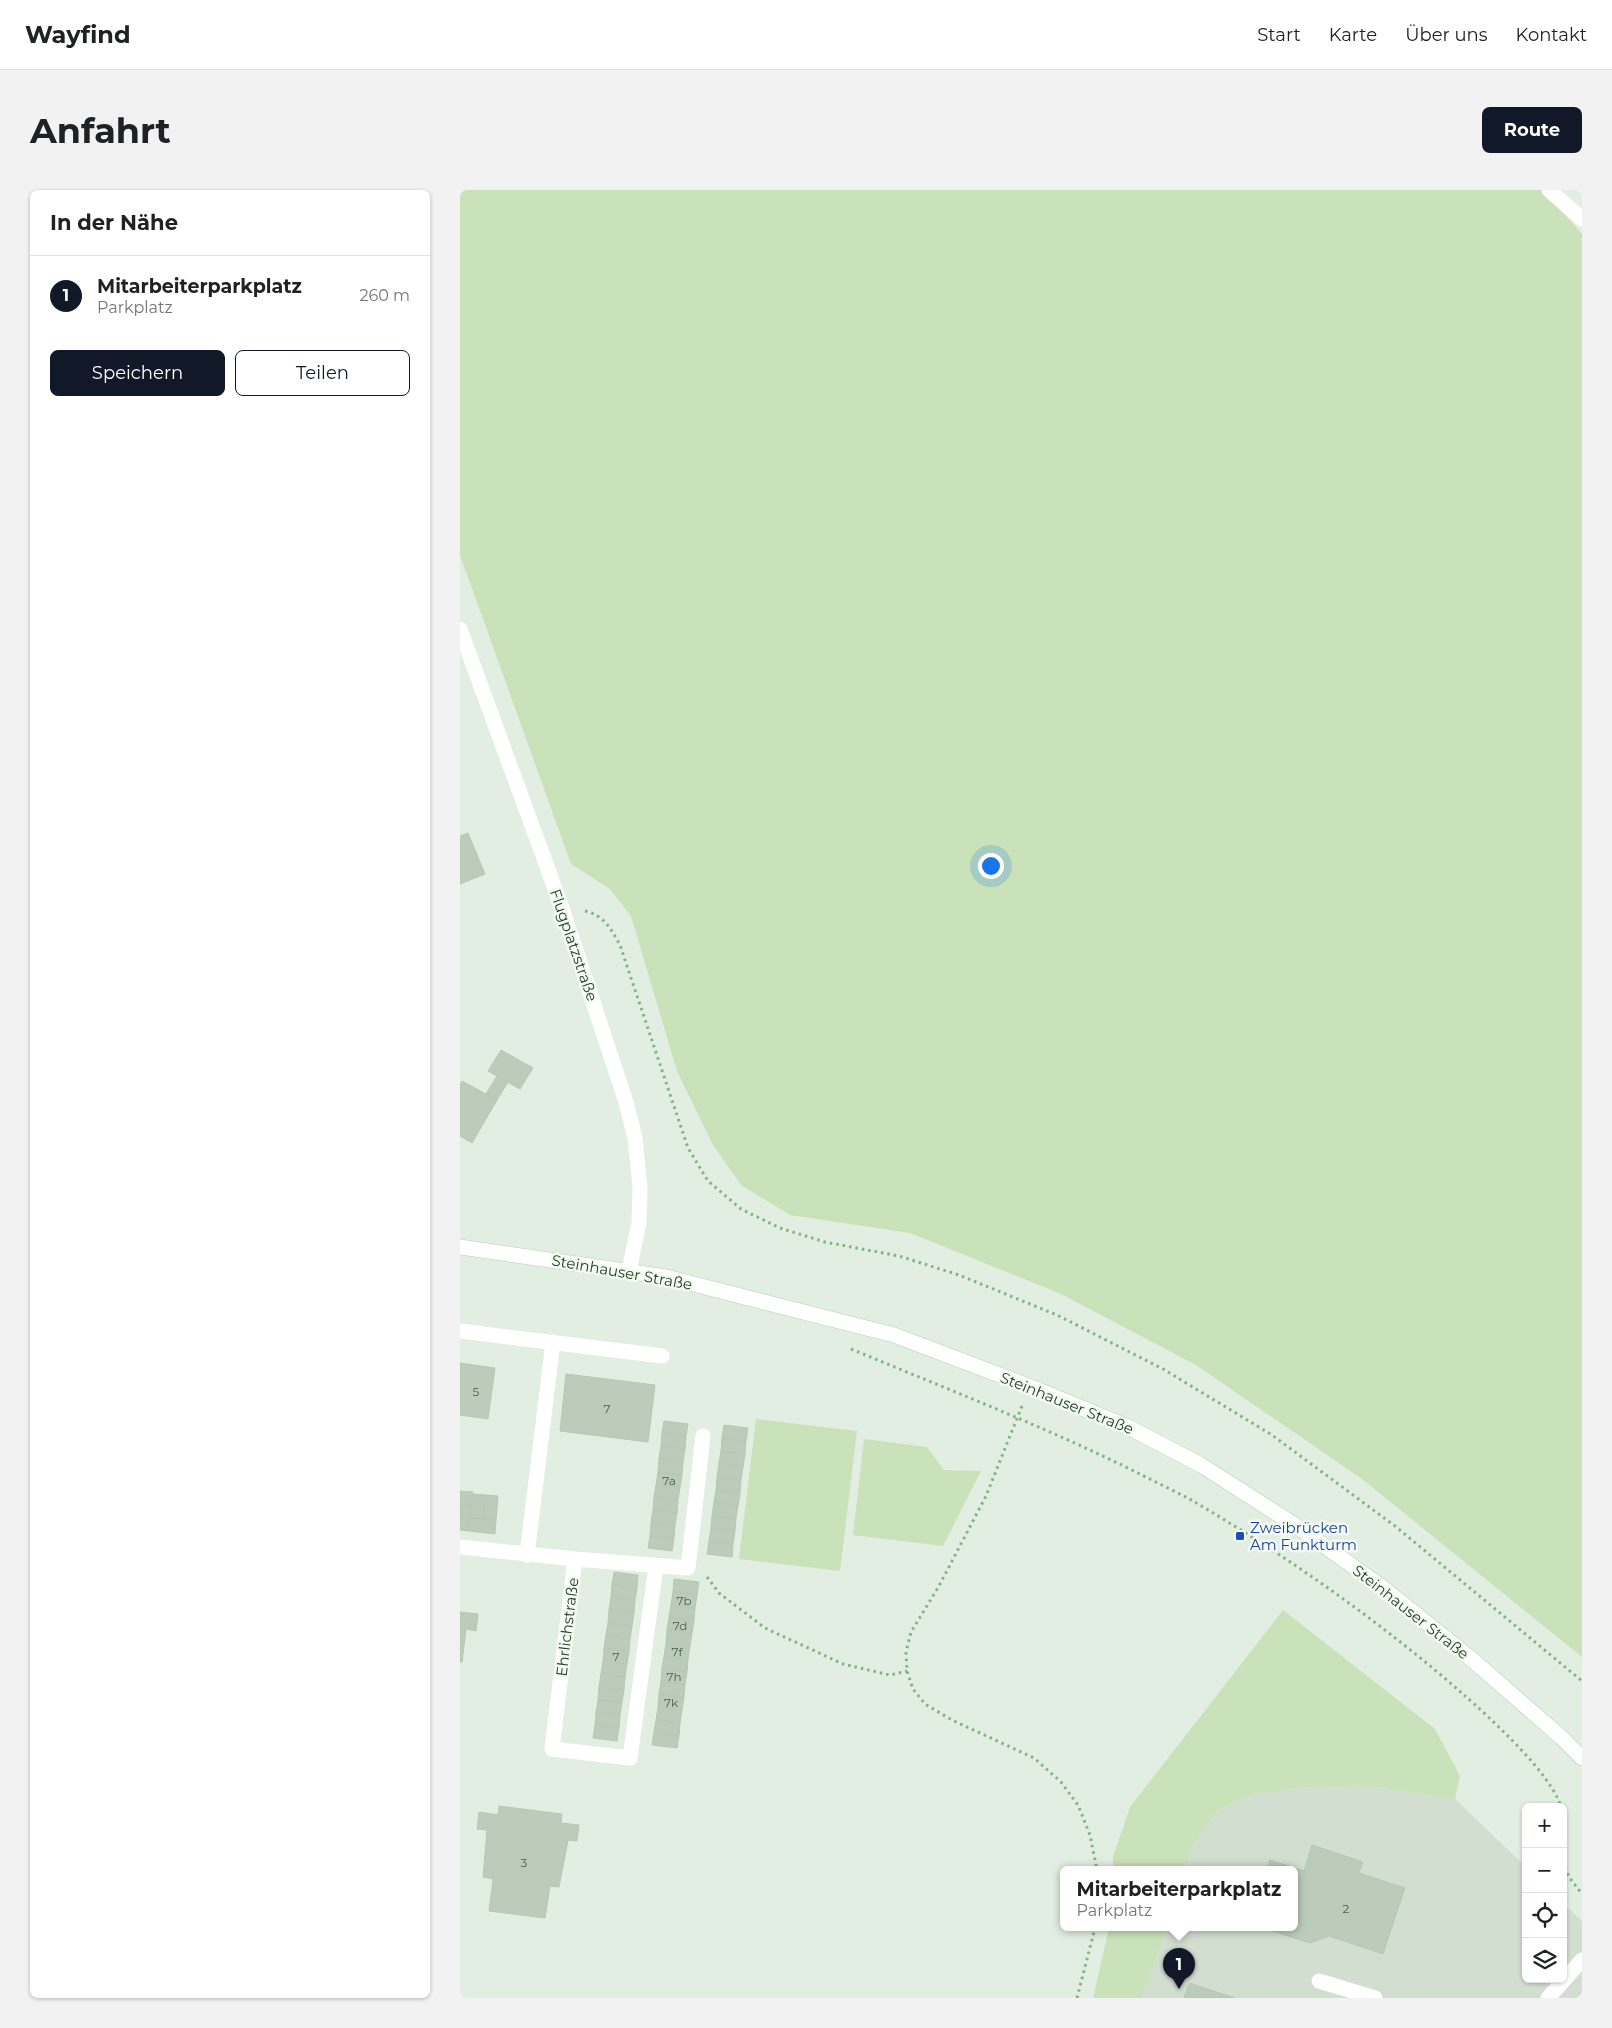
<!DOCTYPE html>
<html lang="de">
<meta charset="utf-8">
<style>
:root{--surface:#fff;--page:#f2f2f2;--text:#202124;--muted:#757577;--line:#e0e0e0;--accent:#111827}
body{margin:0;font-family:Montserrat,sans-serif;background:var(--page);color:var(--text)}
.controls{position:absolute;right:15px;bottom:15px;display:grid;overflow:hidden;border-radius:8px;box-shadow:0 1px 4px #0004}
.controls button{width:45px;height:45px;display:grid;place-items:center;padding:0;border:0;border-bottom:1px solid var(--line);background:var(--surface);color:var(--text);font:25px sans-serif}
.you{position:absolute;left:530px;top:675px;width:18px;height:18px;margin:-12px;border:4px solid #fff;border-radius:50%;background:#1a73e8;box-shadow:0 0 0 8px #1a73e833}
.badge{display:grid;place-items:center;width:32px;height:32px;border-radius:50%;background:var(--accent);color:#fff;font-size:16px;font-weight:700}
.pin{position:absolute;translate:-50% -41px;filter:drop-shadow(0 1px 2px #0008)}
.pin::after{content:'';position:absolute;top:26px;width:18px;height:15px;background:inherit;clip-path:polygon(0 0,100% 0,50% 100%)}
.popup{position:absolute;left:600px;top:1676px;width:238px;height:65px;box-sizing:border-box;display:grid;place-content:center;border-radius:8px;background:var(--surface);filter:drop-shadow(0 1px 4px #0005);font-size:16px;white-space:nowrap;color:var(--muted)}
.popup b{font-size:19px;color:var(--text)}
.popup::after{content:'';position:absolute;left:50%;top:100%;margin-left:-10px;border:10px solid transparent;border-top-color:var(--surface)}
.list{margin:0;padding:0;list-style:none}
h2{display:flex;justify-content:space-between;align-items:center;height:65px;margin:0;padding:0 20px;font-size:21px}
h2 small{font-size:16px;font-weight:400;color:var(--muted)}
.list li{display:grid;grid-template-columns:32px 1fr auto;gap:15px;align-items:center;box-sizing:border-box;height:80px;padding:0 20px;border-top:1px solid var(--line)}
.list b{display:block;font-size:19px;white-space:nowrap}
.list p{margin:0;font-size:16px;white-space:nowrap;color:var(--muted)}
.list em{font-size:16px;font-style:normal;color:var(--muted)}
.actions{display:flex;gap:10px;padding:15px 20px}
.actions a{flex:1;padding:11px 0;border:1px solid var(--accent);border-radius:8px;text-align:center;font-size:18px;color:var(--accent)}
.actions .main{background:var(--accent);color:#fff}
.icon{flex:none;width:28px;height:28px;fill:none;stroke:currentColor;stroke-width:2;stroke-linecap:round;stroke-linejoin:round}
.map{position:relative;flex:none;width:1122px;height:1808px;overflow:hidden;border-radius:8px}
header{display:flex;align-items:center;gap:30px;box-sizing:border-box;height:70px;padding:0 25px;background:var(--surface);border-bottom:1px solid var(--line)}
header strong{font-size:24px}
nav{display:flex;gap:28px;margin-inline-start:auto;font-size:18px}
.intro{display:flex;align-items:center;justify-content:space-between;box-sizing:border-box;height:120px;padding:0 30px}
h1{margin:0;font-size:35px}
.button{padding:12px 22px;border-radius:8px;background:var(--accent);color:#fff;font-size:18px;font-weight:700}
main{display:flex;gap:30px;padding:0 30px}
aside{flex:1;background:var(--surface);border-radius:8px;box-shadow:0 1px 4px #0004}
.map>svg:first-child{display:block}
.built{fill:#d2ded0}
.green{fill:#c9e2b9}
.building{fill:#bcccba;stroke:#b5c9b4}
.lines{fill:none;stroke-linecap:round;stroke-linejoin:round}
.secondary-casing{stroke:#b5cfb4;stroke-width:16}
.path{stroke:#7fb580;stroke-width:3;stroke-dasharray:2.5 4;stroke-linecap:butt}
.lane{stroke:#fff;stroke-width:15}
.street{stroke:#fff;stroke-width:15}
.secondary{stroke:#fff;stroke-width:15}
.transit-dot{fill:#1a4fb4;stroke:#f4faf3;stroke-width:2}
.labels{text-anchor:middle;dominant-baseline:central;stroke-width:5;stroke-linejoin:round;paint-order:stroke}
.number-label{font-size:12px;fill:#476448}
.street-label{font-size:15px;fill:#204122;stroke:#f4faf3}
.transit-label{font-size:15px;fill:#164399;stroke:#f4faf3;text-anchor:start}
</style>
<header>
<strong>Wayfind</strong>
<nav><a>Start</a><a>Karte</a><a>Über uns</a><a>Kontakt</a></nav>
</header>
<div class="intro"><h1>Anfahrt</h1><a class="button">Route</a></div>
<main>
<aside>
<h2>In der Nähe<small></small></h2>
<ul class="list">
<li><span class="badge">1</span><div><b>Mitarbeiterparkplatz</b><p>Parkplatz</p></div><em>260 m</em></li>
</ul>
<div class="actions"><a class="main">Speichern</a><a>Teilen</a></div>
</aside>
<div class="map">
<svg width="1122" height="1808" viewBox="0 0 1122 1808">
<rect width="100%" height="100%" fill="#e3eee2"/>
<!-- built -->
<path class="built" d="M910,1596L995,1609L1066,1677V1789H1103V1713L1122,1731V1808H682L706,1738H834V1680H725L734,1653L758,1620L791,1605L840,1598Z"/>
<!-- green -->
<path class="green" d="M0,0H1083L1122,44V1467L902,1289L736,1175L599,1103L450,1043L330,1025L281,995L253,955L217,881L171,726L150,699L111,674L0,365Z
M296,1229L397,1241L380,1381L279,1369Z
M404,1249L467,1257L484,1280L521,1281L483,1356L393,1345Z
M823,1420L975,1539L1000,1586L995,1609L910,1596L840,1598L791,1605L758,1620L734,1653L725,1680H653V1667L670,1617Z
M649,1738H706L682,1808H633Z"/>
<!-- building -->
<path class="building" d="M8,643L25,684L0,694V646Z
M41,860L73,878L60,899L28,881Z
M37,886L48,892L37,910L26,904Z
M2,891L37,910L12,953L0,946V895Z
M0,1173L35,1178L28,1229L0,1225Z
M106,1184L195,1195L188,1252L100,1241Z
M204,1231L228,1234L226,1246L202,1243Z
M264,1235L288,1238L286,1251L262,1248Z
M202,1243L226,1246L225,1259L201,1256Z
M262,1248L286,1251L285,1264L261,1261Z
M201,1256L225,1259L223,1272L199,1269Z
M261,1261L285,1264L283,1277L259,1273Z
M199,1269L223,1272L222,1285L198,1282Z
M259,1273L283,1277L281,1290L257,1287Z
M198,1282L222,1285L220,1297L196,1295Z
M257,1287L281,1290L280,1303L256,1300Z
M196,1295L220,1297L218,1310L194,1307Z
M256,1300L280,1303L278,1316L254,1312Z
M0,1301L13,1302L11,1315L0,1314Z
M13,1304L26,1305L23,1329L10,1328Z
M26,1305L38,1306L36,1330L23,1329Z
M194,1307L218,1310L217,1323L193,1320Z
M254,1312L278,1316L276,1328L252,1326Z
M0,1314L11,1315L10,1328L0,1327Z
M193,1320L217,1323L215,1336L191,1333Z
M252,1326L276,1328L275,1341L251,1338Z
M0,1327L10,1328L9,1341L0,1340Z
M10,1328L36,1330L35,1344L9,1341Z
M191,1333L215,1336L214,1348L190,1346Z
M251,1338L275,1341L273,1354L249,1351Z
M190,1346L214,1348L212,1361L188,1358Z
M249,1351L273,1354L272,1367L247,1364Z
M154,1382L178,1385L177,1398L152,1394Z
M214,1389L239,1392L237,1405L213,1402Z
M152,1394L177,1398L175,1410L151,1407Z
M213,1402L237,1405L235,1418L211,1415Z
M151,1407L175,1410L174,1423L149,1420Z
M211,1415L235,1418L234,1431L209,1427Z
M149,1420L174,1423L172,1436L148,1433Z
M0,1422L18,1424L16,1441L6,1439L2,1472H0Z
M209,1427L234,1431L232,1443L207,1440Z
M148,1433L172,1436L170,1449L146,1445Z
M207,1440L232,1443L230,1456L206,1453Z
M146,1445L170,1449L169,1461L144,1458Z
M206,1453L230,1456L228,1469L204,1466Z
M144,1458L169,1461L167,1474L143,1471Z
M204,1466L228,1469L227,1482L202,1478Z
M143,1471L167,1474L165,1487L141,1484Z
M202,1478L227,1482L225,1494L201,1491Z
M141,1484L165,1487L164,1500L139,1497Z
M201,1491L225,1494L224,1507L199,1504Z
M139,1497L164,1500L162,1512L138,1510Z
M199,1504L224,1507L222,1520L198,1517Z
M138,1510L162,1512L160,1525L136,1522Z
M198,1517L222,1520L220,1533L196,1530Z
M136,1522L160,1525L159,1538L135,1535Z
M196,1530L220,1533L219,1546L194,1542Z
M135,1535L159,1538L157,1551L133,1548Z
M194,1542L219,1546L217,1558L192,1555Z
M39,1616L102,1624L101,1633L119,1635L117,1651L108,1650L99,1697L90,1696L85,1728L29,1721L33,1689L23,1687L27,1640L17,1639L19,1622L38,1625Z
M852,1655L903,1672L899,1683L945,1698L923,1764L869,1746L850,1753L803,1738H834V1680H806L810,1670L844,1681Z
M729,1793L775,1808H724Z"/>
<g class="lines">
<defs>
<path id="secondary" d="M0,1057L206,1087L434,1145L571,1197L668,1237L741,1275L835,1335L922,1397L1008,1466L1102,1548L1122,1568"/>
</defs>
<!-- secondary casing -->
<use href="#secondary" class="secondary-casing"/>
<!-- path -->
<path class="path" d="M125,721C144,725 151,739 160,755L228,958L248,991L281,1019L320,1038L365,1052L439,1066L499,1085L597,1125L703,1179L812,1245L935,1336L1122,1491
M391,1159C487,1199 583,1236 676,1282C695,1292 715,1301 733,1311C827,1366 922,1433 1003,1504C1030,1528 1091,1583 1101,1617
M562,1216L526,1306L479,1396L451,1442L446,1462L447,1481L453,1499L465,1514L492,1530L574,1568L601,1592L618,1615L630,1645L637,1680
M247,1387L259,1403L305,1438L383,1474L430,1485L447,1481
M1103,1625V1640
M1103,1671L1109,1687L1122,1704
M617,1808L635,1738"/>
<!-- lane -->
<path class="lane" d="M1089,0L1122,29
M0,1141L202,1166
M0,1357L115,1369L92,1559L170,1568L196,1376
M67,1365L93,1152
M115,1369L228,1378L243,1246
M859,1791L915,1808"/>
<!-- street -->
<path class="street" d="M0,439L101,715L166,912L175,948L180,997L179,1033L169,1081
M1088,1808L1122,1770"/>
<!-- secondary -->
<use href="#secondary" class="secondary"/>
</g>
<!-- markers -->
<rect class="transit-dot" x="775" y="1341" width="10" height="10" rx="2.5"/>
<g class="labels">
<!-- number labels -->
<g class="number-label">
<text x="16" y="1201">5</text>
<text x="147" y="1218">7</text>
<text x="209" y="1290">7a</text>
<text x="224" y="1410">7b</text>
<text x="220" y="1435">7d</text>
<text x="217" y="1461">7f</text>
<text x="156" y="1466">7</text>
<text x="214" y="1486">7h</text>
<text x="211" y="1512">7k</text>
<text x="64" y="1672">3</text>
<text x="886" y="1718">2</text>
</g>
<!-- street labels -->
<g class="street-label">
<text transform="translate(114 755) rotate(71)">Flugplatzstraße</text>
<text transform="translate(162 1082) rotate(10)">Steinhauser Straße</text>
<text transform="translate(607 1213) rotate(22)">Steinhauser Straße</text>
<text transform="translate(951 1422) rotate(38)">Steinhauser Straße</text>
<text transform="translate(107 1437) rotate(-83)">Ehrlichstraße</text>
</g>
<!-- transit labels -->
<g class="transit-label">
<text x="790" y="1337">Zweibrücken<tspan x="790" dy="17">Am Funkturm</tspan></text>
</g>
</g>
</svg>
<div class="controls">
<button>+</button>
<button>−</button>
<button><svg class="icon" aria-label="locate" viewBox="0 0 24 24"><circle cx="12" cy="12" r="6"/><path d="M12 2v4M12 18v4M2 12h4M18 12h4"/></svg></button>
<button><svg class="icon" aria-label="layers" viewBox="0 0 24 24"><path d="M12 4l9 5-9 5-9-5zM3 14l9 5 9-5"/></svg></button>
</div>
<div class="you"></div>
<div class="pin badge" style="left:719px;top:1799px">1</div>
<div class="popup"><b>Mitarbeiterparkplatz</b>Parkplatz</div>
</div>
</main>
